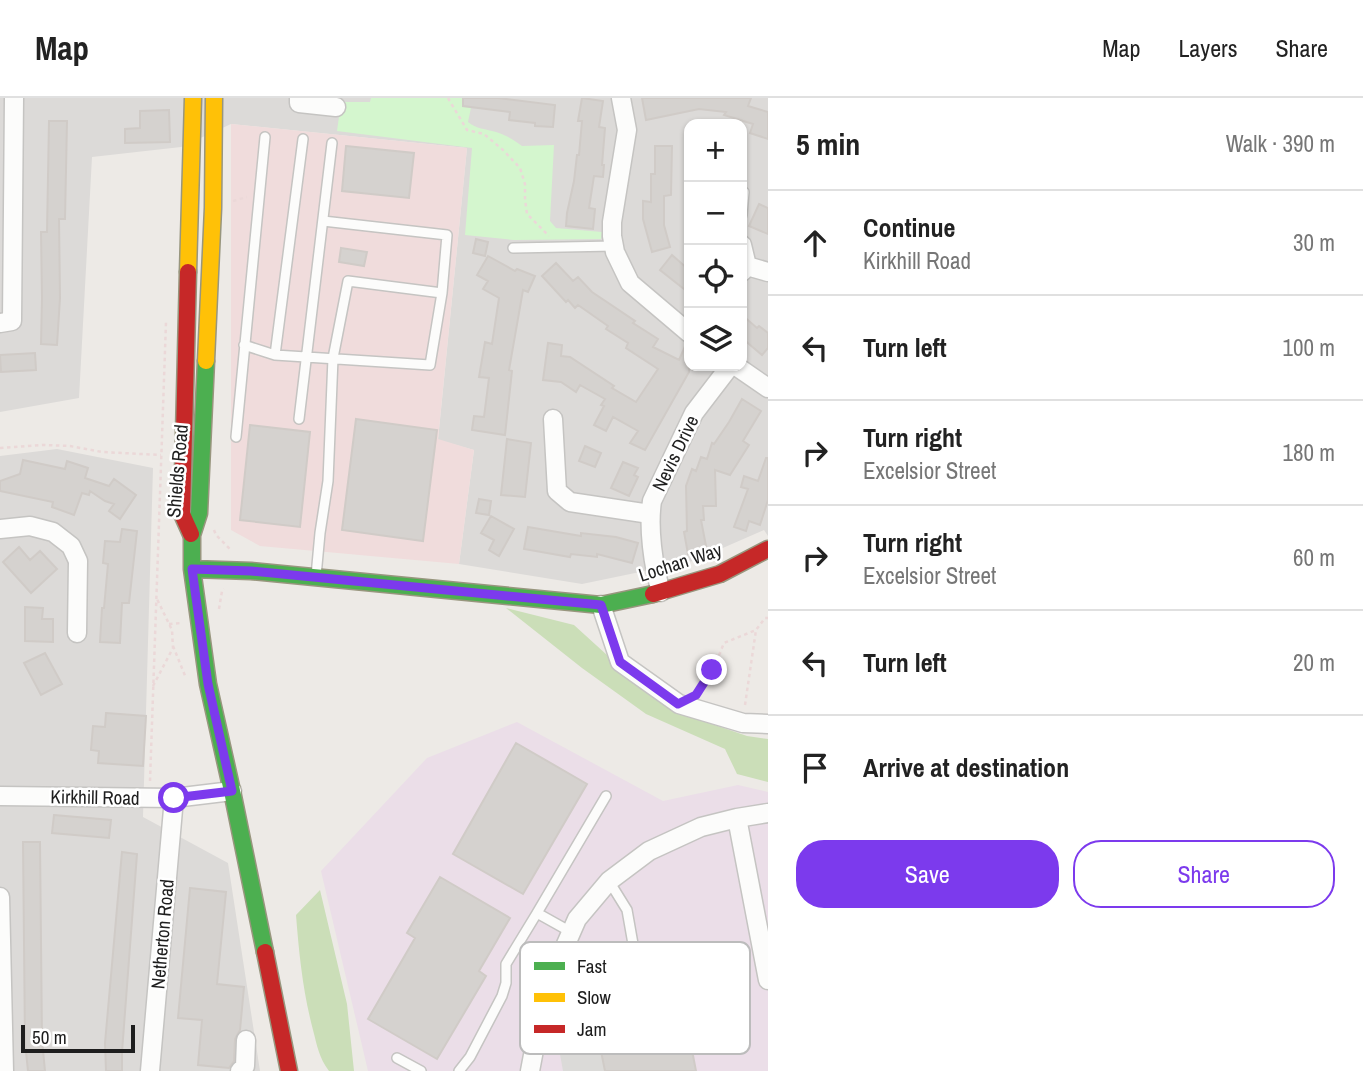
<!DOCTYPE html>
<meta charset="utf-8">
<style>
:root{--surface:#fff;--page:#f6f6f6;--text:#222;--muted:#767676;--line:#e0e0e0;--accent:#7c3aed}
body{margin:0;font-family:"Archivo Narrow",sans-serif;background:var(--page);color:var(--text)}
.controls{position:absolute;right:21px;top:21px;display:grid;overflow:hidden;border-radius:14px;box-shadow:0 2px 5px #0004}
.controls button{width:63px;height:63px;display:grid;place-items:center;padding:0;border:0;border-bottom:2px solid var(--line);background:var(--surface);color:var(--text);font:35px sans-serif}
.scale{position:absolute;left:21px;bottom:18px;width:114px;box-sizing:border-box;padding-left:7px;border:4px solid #1e1e1e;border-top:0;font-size:19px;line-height:24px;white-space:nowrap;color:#1e1e1e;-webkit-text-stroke:5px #fff;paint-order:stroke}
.stop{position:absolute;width:21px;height:21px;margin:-16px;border:5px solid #7c3aed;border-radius:50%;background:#fff}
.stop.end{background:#7c3aed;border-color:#fff;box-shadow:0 2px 7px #0008}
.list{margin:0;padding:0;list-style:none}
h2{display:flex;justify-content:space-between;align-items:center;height:91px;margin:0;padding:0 28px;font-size:30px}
h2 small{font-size:23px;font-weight:400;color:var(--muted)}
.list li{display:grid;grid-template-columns:46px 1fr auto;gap:21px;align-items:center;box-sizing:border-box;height:105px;padding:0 28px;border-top:2px solid var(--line)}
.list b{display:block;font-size:26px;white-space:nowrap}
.list p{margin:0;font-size:23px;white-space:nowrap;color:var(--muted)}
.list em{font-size:23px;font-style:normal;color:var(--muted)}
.actions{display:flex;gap:14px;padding:21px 28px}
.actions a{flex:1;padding:16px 0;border:2px solid var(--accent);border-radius:28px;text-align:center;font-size:24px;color:var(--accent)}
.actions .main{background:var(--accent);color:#fff}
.icon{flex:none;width:38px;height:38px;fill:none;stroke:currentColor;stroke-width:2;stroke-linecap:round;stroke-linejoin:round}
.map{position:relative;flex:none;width:768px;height:973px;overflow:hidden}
header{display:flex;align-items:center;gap:42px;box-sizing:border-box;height:98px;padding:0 35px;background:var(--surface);border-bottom:2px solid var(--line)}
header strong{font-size:33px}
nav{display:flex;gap:38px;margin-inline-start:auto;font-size:24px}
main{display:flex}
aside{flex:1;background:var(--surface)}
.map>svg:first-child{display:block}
.residential{fill:#dcdad8;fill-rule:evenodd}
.commercial{fill:#f0dcdc}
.industrial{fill:#ebdee8}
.religious{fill:#dbdad8}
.forest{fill:#cbdeb8}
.park{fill:#d4f6ce}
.building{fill:#d5d2cf;stroke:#d0cbc7;stroke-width:2}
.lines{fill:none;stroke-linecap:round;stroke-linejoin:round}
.lane-casing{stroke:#c5c4c2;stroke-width:12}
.street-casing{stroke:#c5c4c2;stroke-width:21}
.fast-casing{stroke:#98967e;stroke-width:19}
.slow-casing{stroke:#98967e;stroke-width:19}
.jam-casing{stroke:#98967e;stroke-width:19}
.path{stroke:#ebd8d8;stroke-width:2.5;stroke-dasharray:3.5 3.5;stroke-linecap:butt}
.lane{stroke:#fcfcfb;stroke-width:9}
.street{stroke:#fcfcfb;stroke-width:18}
.fast{stroke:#4caf50;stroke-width:16}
.slow{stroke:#ffc107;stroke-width:16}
.jam{stroke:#c62828;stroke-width:16}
.route{stroke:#7c3aed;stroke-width:9}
.labels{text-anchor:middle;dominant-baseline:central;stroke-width:5;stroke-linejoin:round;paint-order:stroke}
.street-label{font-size:19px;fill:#1e1e1e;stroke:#fff}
.key{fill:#fff;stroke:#bcbcbc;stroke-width:2}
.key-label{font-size:19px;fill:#1e1e1e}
</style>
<header>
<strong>Map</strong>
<nav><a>Map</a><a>Layers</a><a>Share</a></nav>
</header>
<main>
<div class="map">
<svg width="768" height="973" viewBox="0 0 768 973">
<rect width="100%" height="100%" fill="#edeae6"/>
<!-- residential -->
<path class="residential" d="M0,0H768V438L764,432L693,463L582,486L459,466L474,352L438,342L467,50L231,26L181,49L92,59L79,300L0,314ZM689,26H742V268H689Z
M57,351L153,370L143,719L228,765L260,973H0V358Z"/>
<!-- commercial -->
<path class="commercial" d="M231,26L467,50L438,341L474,352L459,466L260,448L231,432Z"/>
<!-- industrial -->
<path class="industrial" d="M517,624L663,703L738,687L768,694V973H368L321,773L427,660Z"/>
<!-- religious -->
<path class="religious" d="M596,926L605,973H563L556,934Z"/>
<!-- forest -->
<path class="forest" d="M506,510L574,527L607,557L650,594L706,624L747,638L768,641V684L737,676L725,651L646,616L582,570Z
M320,792L347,906L354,973H329C319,960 317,947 313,932C303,894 299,856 296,817Z"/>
<!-- park -->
<path class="park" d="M371,0H473L468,24C476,31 486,31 496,34C506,37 514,42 522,48L554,47L550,123L556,130L602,134L601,141L514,142L465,137L472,50L337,33L341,4H370Z"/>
<!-- building -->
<path class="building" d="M463,0H498L555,7L553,29L535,28V25L509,22L510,14L463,8Z
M582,0L603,3L599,29L605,30L602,67H604L603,79L594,78L589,110L595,111L593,131L566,128L567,115L574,83L577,57H579L582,23H578Z
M642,0H751L748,8L768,14V41L750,35L753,26L724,17L726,14L699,11L646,22Z
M169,12L170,44L125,45V31L140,30V13Z
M49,23H67L65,121H59L60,200L57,247L41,246L42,200L41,134H47Z
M346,48L414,55L409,100L342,93Z
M655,48H672L671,97L664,98V127L670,149L652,154L643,121V103L651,104V76H655Z
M759,106L768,110V136L749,128Z
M476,141L488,144L485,158L473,155Z
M341,150L367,154L364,168L339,164Z
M672,157L689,172V195L660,172Z
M488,158L515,173L517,171L535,178L528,194L523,192L509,272L512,273L505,337L472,332L474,318L484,319L489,280L479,279L485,244L492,246L499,200L483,191L488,183L477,177Z
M556,165L573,183L578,179L592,194L635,223L633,225L658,241L653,249L679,262L686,246H689V274L645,352L630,345L638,333L613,319L606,333L594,327L604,308L601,307L605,301L580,287L576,294L561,284L543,282L548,245L562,247L561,258L570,259L614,288L612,290L636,304L658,271L626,250L628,245L606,231L608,228L578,207L575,210L568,202L566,204L542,178Z
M742,217L757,230L759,228L768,235V250L762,257L742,240Z
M35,255L36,272L1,274L0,257Z
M742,301L761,313L743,343L749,347L730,377L715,372L716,408H703L704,422H701L707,453L688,456L684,434L687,433L686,388L692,371L696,373L701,359L707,361L712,345L714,346L729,324Z
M356,321L437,332L423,443L342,432Z
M250,327L310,334L300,429L240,422Z
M507,341L531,345L525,399L501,397Z
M585,348L601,355L595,369L579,363Z
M766,360H768V402L760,427L749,423L746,433L734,429L748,391L741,389L744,378L758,383Z
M23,362L65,371L67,363L88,370L85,380L109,388L114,381L136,397L120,421L109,413L114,406L105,403L90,393L89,397L82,395L74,417L52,409L53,404L0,393V383L20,376Z
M623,364L638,370L634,377L638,379L629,398L611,390Z
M479,401L491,403L489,417L476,415Z
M491,418L514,431L499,458L489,452L494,442L481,435Z
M528,429L581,438V435L616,439L638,445L632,465L597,456V459L571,456L570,459L524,451Z
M122,431L137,433L129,505H122L120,545L100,544L102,510H104L108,466L103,465L105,443L120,444Z
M19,449L30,462L40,453L57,471L31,495L3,464Z
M25,509L43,510L42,521H53V544L25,543Z
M45,555L62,586L41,597L24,565Z
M106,615L146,618L143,668L98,665L99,653L91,652L93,628L105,629Z
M516,645L587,686L523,796L453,756Z
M54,717L111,722L109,740L52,735Z
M23,744H40L42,942L45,973H28L25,944Z
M122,754L137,756L122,954V973H106L105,945Z
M440,779L510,820L479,873L486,878L437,961L368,921L415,840L407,835Z
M190,790L226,794L217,886L244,889L240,932L235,941L234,963L229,970L198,967L202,922L178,920Z
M663,859L675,923L686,921L696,973H605L598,938L602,937L590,872Z"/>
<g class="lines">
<defs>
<path id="lane" d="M742,117L744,94
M323,123L447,137L442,195
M513,150L614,148
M244,247L275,257L430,267L442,195L348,183L333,260L328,383L320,435L316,478
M275,257L303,41
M299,321L332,45
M236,339L265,39
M609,783L627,812L633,846
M571,834L537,815L606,698
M397,960L421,973
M459,973L470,959L502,898L506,885V866L537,815"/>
<path id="street" d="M299,0V5L336,9
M621,0L627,32L612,124V138L615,154L630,185L689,235
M742,147L747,168L742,174
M747,168L768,174
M0,225L12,223L14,0
M736,268L768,290
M553,321L557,393L570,404L650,416
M0,431L30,428L53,434L71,448L78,463L77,535
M661,494C653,467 648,430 652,403L694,315L730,268
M601,507L620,564L679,606L743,625L768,626
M0,698L174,700L232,693
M737,720L768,882
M0,799L4,973
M150,973L174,700
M240,973L245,968L246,942
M530,973L545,894L577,821L609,783L649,753L701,729L737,720L768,715"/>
<path id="fast" d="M206,263L199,415L192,437V471L208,586L232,693L265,854
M192,471L251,473L601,507L653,496"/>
<path id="slow" d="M188,174L193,0
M206,263L213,110L214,0"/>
<path id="jam" d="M188,174L182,416L191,436
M653,496L720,476L768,451
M265,854L289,973"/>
</defs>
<!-- lane casing -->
<use href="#lane" class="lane-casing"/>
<!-- street casing -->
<use href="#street" class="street-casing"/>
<!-- fast casing -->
<use href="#fast" class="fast-casing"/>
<!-- slow casing -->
<use href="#slow" class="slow-casing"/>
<!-- jam casing -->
<use href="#jam" class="jam-casing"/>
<!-- path -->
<path class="path" d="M448,0L467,32L484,36L503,52L520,70L525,86V101L527,116L549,138
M233,103L247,99
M0,350L42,347L70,348L102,354L161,357
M214,432L216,437L230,451
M219,511L222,493L224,491
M169,526L181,525
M173,548L186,580
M153,588L173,550L172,532L157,501
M699,594L713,572L724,545L756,532
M745,607L756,532L765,520H768
M150,683L166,224"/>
<!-- lane -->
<use href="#lane" class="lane"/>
<!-- street -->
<use href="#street" class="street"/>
<!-- fast -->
<use href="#fast" class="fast"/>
<!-- slow -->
<use href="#slow" class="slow"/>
<!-- jam -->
<use href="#jam" class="jam"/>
</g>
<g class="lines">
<!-- route -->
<path class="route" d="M174,700L232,693L208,586L192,471L251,473L601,507L620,564L678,606L696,597L712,572"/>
</g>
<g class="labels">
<!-- street labels -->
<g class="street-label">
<text transform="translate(675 355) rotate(-64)">Nevis Drive</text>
<text transform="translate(177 373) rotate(-85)">Shields Road</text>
<text transform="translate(680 464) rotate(-18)">Lochan Way</text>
<text transform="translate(95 699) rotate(1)">Kirkhill Road</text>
<text transform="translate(162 836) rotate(-85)">Netherton Road</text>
</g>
</g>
<!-- legend -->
<rect x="520" y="844" width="230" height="112" rx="10" class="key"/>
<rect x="534" y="864" width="31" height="8" fill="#4caf50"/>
<rect x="534" y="895" width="31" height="9" fill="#ffc107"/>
<rect x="534" y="927" width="31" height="8" fill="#c62828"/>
<g class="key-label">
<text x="577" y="875">Fast</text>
<text x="577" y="906">Slow</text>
<text x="577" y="938">Jam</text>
</g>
</svg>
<div class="controls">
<button>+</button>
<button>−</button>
<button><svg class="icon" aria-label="locate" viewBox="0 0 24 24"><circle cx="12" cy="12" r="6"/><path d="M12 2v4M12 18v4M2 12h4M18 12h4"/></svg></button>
<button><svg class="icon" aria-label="layers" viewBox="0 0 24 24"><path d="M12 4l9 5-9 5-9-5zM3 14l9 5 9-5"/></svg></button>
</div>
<div class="scale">50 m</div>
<div class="stop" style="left:174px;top:700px"></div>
<div class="stop end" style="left:712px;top:572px"></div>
</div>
<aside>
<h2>5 min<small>Walk · 390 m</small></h2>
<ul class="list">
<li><svg class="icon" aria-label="ahead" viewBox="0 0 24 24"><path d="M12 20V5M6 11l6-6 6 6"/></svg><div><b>Continue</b><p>Kirkhill Road</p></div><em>30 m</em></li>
<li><svg class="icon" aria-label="left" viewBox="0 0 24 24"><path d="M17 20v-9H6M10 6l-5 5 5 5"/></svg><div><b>Turn left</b></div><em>100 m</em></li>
<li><svg class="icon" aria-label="right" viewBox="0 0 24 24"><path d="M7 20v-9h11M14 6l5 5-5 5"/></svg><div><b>Turn right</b><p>Excelsior Street</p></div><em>180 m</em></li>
<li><svg class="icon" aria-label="right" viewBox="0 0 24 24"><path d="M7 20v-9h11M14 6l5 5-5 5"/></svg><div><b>Turn right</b><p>Excelsior Street</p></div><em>60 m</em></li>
<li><svg class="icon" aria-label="left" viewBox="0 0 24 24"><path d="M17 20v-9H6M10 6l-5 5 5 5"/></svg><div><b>Turn left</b></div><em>20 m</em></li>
<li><svg class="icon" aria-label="arrive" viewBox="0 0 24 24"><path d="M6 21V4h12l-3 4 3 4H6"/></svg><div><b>Arrive at destination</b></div></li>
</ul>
<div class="actions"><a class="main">Save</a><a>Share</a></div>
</aside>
</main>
